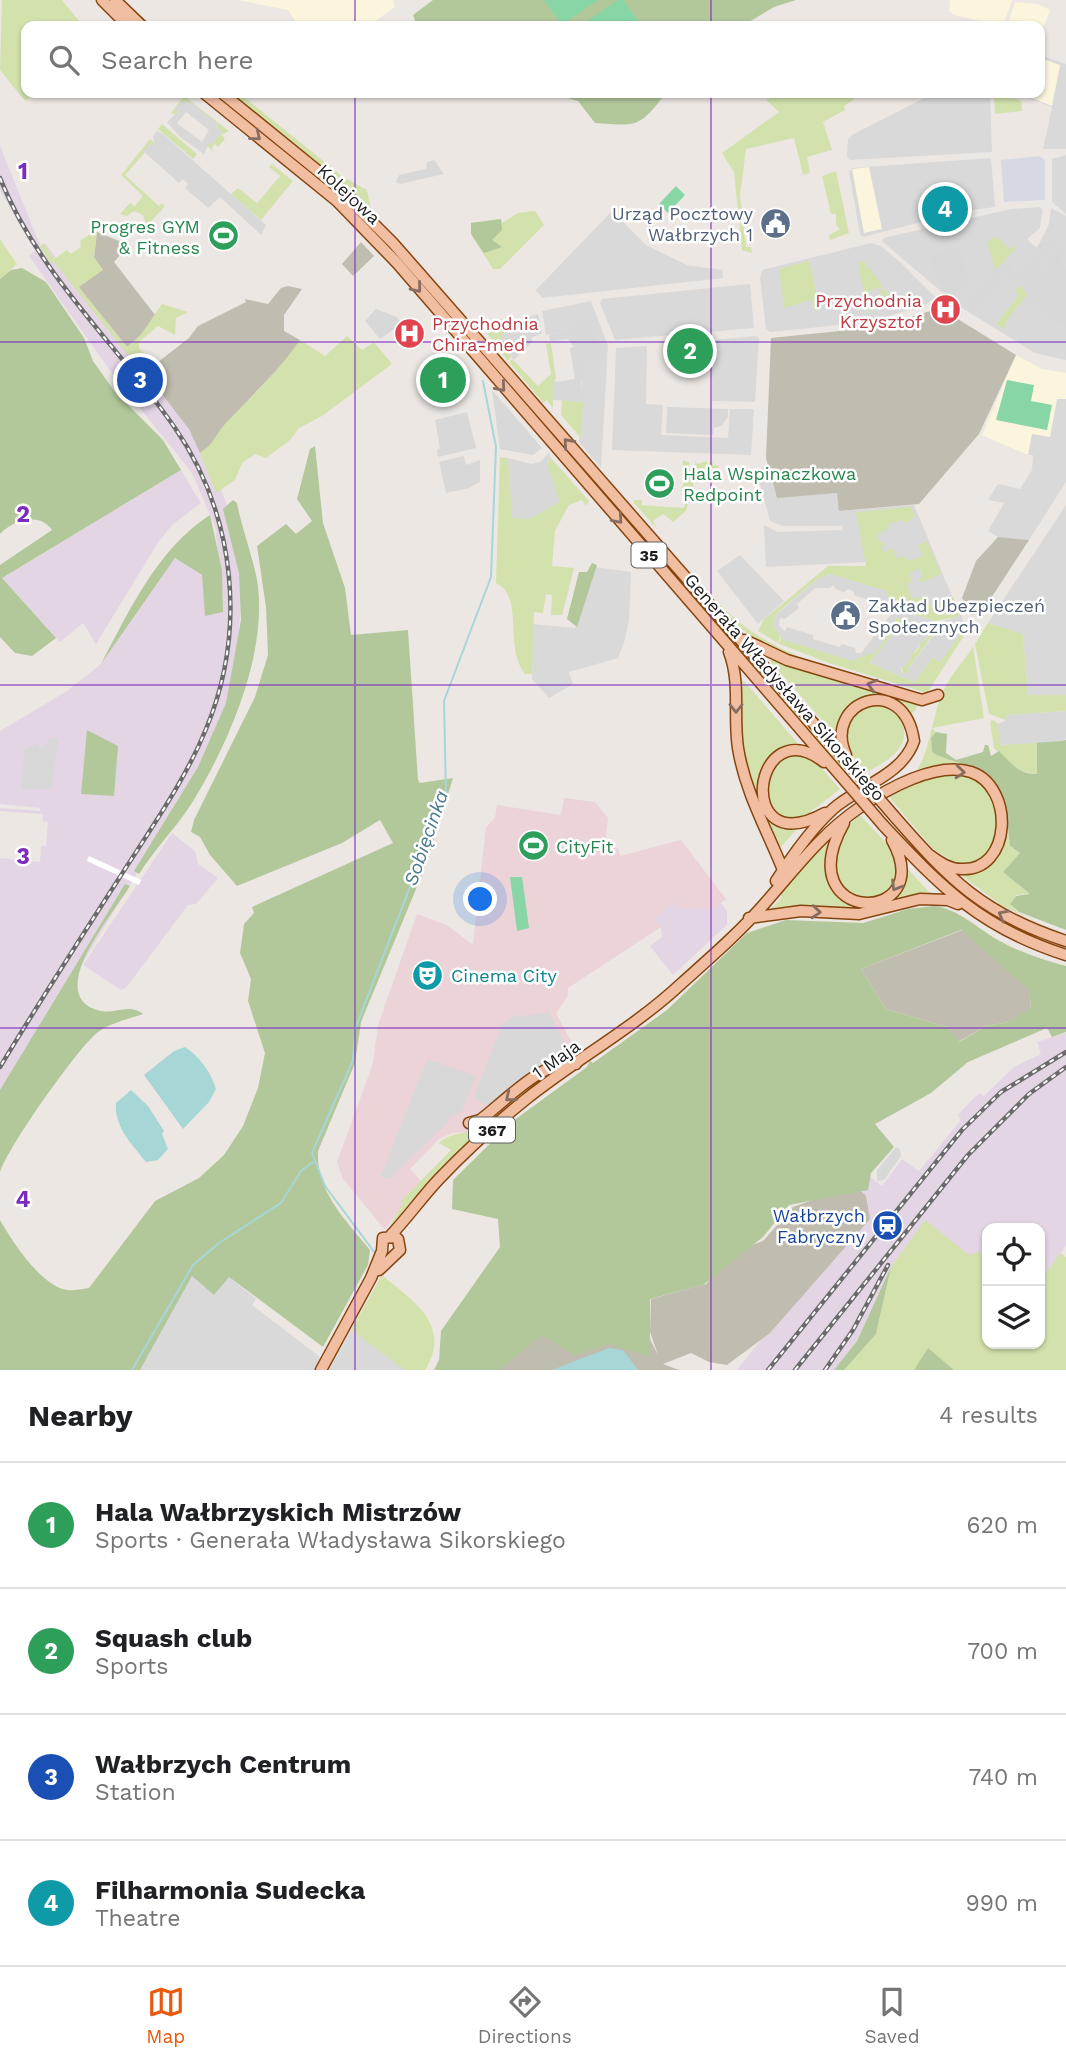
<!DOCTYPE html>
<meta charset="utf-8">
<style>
:root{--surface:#fff;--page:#f6f6f6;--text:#202124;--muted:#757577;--line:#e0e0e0;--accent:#ea580c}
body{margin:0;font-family:"Work Sans",sans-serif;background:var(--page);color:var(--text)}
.controls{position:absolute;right:21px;bottom:21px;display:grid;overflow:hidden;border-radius:14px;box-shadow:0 2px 5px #0004}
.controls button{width:63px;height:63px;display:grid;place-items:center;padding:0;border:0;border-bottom:2px solid var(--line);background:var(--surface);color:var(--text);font:35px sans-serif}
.you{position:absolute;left:481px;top:900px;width:24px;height:24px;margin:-18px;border:5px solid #fff;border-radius:50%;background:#1a73e8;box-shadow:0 0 0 10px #1a73e833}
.badge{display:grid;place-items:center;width:46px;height:46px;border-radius:50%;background:var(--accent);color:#fff;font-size:23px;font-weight:700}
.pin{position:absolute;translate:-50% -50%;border:4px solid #fff;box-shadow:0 2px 7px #0006}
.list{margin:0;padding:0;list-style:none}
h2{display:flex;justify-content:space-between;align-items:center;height:91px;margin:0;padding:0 28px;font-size:30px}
h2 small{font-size:23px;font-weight:400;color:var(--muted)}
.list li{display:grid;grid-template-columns:46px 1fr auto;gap:21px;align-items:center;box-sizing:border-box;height:126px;padding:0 28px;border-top:2px solid var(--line)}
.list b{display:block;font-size:26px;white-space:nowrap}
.list p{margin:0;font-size:23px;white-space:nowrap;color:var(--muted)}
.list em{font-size:23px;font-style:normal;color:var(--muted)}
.icon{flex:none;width:38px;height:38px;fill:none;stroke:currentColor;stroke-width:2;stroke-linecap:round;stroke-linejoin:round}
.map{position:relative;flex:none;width:1066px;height:1370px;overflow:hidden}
.search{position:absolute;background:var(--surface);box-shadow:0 2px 5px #0004;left:21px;right:21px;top:21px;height:77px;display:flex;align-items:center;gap:18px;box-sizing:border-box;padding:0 24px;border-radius:14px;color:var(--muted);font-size:26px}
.sheet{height:595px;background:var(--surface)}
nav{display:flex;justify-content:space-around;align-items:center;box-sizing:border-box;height:98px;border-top:2px solid var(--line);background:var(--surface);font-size:19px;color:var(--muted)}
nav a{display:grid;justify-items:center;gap:4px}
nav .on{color:var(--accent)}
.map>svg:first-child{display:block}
.residential{fill:#dad9d9}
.commercial{fill:#ecd3d7}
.industrial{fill:#e4d5e5}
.education{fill:#fbf5dd}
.construction{fill:#c0bcaf}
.grass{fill:#d3e2ad}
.forest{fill:#b2c89b;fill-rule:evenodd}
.pitch{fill:#88d5a6}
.parking{fill:#d8d8d8;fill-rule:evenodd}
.plaza{fill:#d7d9e2}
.water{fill:#a7d6d6}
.pier{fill:#fff}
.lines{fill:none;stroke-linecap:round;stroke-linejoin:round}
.stream{stroke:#a7d6d6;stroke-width:2}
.major-casing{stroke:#86450e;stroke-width:13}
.major{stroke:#f2bea2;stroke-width:10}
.rail-casing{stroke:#6a6a6a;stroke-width:4.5}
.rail{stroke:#fff;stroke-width:2;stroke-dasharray:5;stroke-linecap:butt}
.major-bridge-casing{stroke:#86450e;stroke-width:13;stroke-linecap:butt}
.major-bridge{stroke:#f2bea2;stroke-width:10}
.oneway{stroke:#876d5f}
.grid{fill:none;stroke:#7b2cbf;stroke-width:2;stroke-opacity:0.55}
.labels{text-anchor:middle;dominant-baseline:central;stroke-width:5;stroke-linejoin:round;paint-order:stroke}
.shield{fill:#fff;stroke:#606060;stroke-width:2}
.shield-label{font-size:16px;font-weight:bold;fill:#1c1c1c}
.street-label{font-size:18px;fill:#1c1c1c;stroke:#fff}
.service-label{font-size:18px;fill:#4e5e75;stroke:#fff;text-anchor:end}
.leisure-label{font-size:18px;fill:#27864d;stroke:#fff;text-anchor:start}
.health-label{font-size:18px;fill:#be3a42;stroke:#fff;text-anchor:end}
.culture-label{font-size:18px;fill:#0d838f;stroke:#fff;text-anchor:start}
.transit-label{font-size:18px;fill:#164399;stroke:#fff;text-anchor:end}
.water-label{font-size:19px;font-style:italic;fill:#48798c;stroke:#fff}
.grid-label{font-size:23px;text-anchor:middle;font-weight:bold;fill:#7b2cbf;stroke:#fff;stroke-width:5;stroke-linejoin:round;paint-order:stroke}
</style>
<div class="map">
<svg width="1066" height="1370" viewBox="0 0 1066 1370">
<rect width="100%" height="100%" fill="#ece7e3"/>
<!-- residential -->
<path class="residential" d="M1040,55L1066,64V149H1043L1052,107L1015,93H1040Z
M934,93H990L992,152L850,160L847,157L848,139L852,135Z
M1066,155V214L1052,202V159Z
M991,158L995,207L964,211L863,237L860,234L849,172L852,168Z
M1040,207L1043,210L1040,228L1027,239L1037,248L1049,224L1051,208L1066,216V360L1035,353L957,305L883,242V238L1011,209Z
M612,211L646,245L687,265L722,270L723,278L542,298L536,290Z
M871,243L881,246L901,263L935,297L927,304L870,322L770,332L766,329L760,278L762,270Z
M750,284L754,328L615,340L600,303L602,299Z
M591,301L608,346L601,468L579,442L582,380L574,330L546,335L542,311Z
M756,336L759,338L755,402L712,401V340Z
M647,346L646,404L663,405L661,435L728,438L730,409H754L751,455L612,450L616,348Z
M1057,398L1066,399V482L1029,540L998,537L988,531L1004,503L988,500L998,484L1020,489L1032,470L1033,455H1028L1032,433Z
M767,466L777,497L837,493L840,511L914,505L959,613L907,610L867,562L766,567L764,525L778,532L842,530V526H783L770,521L756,470Z
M1066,505V695H1028L1023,635L988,623Z
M740,555L784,601L758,624L717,571Z
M595,567L631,572L629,621L624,643L618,658L569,672L573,684L549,698L532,679L533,624L575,628Z
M192,1275L229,1277L256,1299L252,1305L320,1357L315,1370H140Z
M351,1330L406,1369L405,1370H329Z"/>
<!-- commercial -->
<path class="commercial" d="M564,798L595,802L608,818L605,846L618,848L620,856L681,840L726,899L715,908H679L674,902L661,927L568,988V996L556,1013L577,1052L466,1132L452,1133L439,1139L410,1169L421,1181L385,1230L343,1179L337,1162L373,1063L378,1025L417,914L447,925L473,945L486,827L495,818L497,805L561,815Z"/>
<!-- industrial -->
<path class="industrial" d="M0,146L41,247L46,244L93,308L174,403L209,459L230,513L243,576L235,683L195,777L0,1100V858L40,862L41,846H46L48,822L43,821V814L0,811V808L40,811V808L0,804V731L67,691L101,664L175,558L202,575L223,612V602L215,526L192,473L108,368L29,256L35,251L0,191Z
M181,470L201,503L172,525L159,541L96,644L83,623L60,642L2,578Z
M172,833L195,851L198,864L218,878L196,904L188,905L126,988L121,990L83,965Z
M674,902L679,908H714L721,903L727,911V925L673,975L650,946L662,937L661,927L654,919Z
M1066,1033V1245L1040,1282V1228H987V1249L969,1256L891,1267L857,1341L834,1370H737L801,1289L828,1219L868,1175L882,1186L902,1159L919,1171L961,1120L958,1115L967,1105L979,1093L984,1096L1014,1067L1041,1054L1037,1042Z"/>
<!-- education -->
<path class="education" d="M238,0H393L395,7L368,26H298L288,10Z
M950,0H1012L1003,26L954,15L949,11Z
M1015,2L1037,4L1050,10L1040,37V26H1007Z
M1040,58L1060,65L1052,106L1018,93H1040Z
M869,167L882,229L864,233L852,169Z
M1016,355L1042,369L1066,373V399H1057L1050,437L1032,434L1028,455L982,435Z"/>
<!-- construction -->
<path class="construction" d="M97,232L129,245L114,262L156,316L140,336L127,347L78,287L102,270L94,257Z
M361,242L374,256L353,276L342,264Z
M288,286L302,289L284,315V331L300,340L288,358L222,428L211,445L200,453L189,429L145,372L147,370L152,375L157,371L153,366L189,338L198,326L246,302L245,299L268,304L281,288Z
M940,308L1016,355L979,434L919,504L839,511L837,493L777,498L766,458L771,338L879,327Z
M998,537L1029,540L980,615H970L962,598L976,561Z
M965,929L1029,986L1031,1009L1009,1022L986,1026L958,1042L947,1027L886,1009L861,969Z
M855,1185L866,1196L870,1219L770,1333L727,1365L709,1362L691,1353L663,1364L679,1370H469L511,1330L650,1339L658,1355L650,1332L651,1299L706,1284L733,1252L763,1241L793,1207Z"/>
<!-- grass -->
<path class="grass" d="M2,0H62L83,26H26V93H37L25,101L0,70Z
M232,93H239L343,177L367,190L371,210Z
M781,93H854L857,97L844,106L845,110L823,122L832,150L807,157L810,173L803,175L794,138L746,149L740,196L746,247H751L752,253L742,250L734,172L722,153L779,112L766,100Z
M994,93H1002L1021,101L1022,111L995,114Z
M184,96L229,131L222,135L225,139L218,147L215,144L212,148L214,153L207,145L222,133L216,127L218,124L183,100L176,115L171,113Z
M162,124L197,154L193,159L158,129Z
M150,139L154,142L125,175L159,206L162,203L165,206L147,226L143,215L134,211L127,216L120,214L130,203L135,206L143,196L121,175Z
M272,164L293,181L261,220L231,194L238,188L257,203L280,176L269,167Z
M836,171L849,233L830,240L829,235L840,229L836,225V214H831L822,176Z
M535,211L544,225L500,269H493L473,238L471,223L501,219L502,223L518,213Z
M93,232H97L94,257L103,270L79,287L127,347L140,336L162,304L188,312L176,318L175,335L158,326L139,342V348L150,360L142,368L131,355L127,354L54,262L51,264L40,246L44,243L54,259L67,250L71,254L81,247L80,241Z
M995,236L1010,249L1014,246L1016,248L996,270L992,269L994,267L987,242Z
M0,239L17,264L0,279Z
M809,261L818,298L830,300L831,303L819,304L820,310L815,311L812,300L784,308L779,269Z
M864,261L869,279L866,263L883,287L868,291L870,298L881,295L880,290L884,288L893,300L872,307L868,312L858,262Z
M1021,285L1027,295L1007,320L1004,329L996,324L1019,295L1015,291Z
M503,319L511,323L499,344L511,357L508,361L484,329L490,322Z
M347,336L362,350L374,342L392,364L322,416L299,428L290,440L266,458L255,454L242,463L235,480L216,493L200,453C213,445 216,434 225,424C251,397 279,371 300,340L325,356Z
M551,343L556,379L553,380V408L547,400L543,403L509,362L512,359L538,386L551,374L546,344Z
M562,400L583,402L581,438L561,415Z
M500,457L508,458L513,518L551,458L589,501L586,506L582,500L569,505L555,531L552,566L574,568L562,615H551L552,595L546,594L543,613L534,612L532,674H525C503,646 525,597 496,583Z
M683,460L690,463L686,470L696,469L695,460L697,464L707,461V465L712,461L713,465L719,466L718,468H701L694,476L693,487L681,489L686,479L682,475Z
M634,500H642L641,505L684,508L685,504H688L686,511L673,522L663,514L653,521L658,530L634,503Z
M911,507L915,516L905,523L900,520L887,525L890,528L879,533L877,538L885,545L882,547L884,552L892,548L897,559L905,556L908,561L922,556L918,545L927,541L941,574L922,582L918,580L923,577L920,569L909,573L912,582L906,584L912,599L926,596L931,606L953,597L960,613L958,617L935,621L908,613L888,596L887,592L830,574L816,580L782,609L775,616L773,626L781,635L778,643L758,631L764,619L828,566H866L856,512Z
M669,549C697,581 729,620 767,641C814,667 870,680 921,695L770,649C741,633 683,578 669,549Z
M896,618L905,620L900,630L897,628L870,663L914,682L933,657L940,662L951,633L946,627L962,624L967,631L927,693L832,664L779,644L782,635L853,659L872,652Z
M988,623L1023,634L1028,695H1066V711L1007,715L1006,720L989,714L975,644Z
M929,627L941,633L935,632L908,669L911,672L904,674L900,665L903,668L912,656L909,652L915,653L920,646L918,641L923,642L932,631Z
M973,647L984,718L932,728L936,732L931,738L932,752C946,761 957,761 973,767C1006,778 1007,818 1010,846L1020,853L1003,872L1030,894L1016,895L1010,904L1019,913L1040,924L1001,905L957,872L986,864L1005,814L976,771L912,777C930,757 931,719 942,694C948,678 963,662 973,647Z
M744,654L845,769L843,770Z
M772,659L919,704L910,717L898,703L863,700L837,737L770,661Z
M738,680L744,681L800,746C790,752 770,759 763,769C744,795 774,826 799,827L779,849L751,790L739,729Z
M870,703L894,707C917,742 898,755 867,772L855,760L845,738L851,715Z
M994,720L998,724L1001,745L1037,742V775L1018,770L994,748L990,721Z
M802,755L817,763L840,789L800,820L780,816L764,793L774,764L787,757Z
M936,774C944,774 955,772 964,774C997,779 1007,826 990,851C984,862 973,864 962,867L933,849L889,797Z
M860,815L890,847L900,873C897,879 894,887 889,892C856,927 804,860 860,815Z
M830,835C831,868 818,898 865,907L902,886L906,867L930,893L928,896L868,910L767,913L782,897L780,894Z
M555,1070C492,1115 436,1168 391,1231L388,1229L403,1203L401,1201L451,1150L439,1143C452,1131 469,1135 483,1124C502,1109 522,1090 542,1074Z
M925,1220L969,1255L987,1249V1344H1040V1282L1060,1253L1066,1257V1370H954L928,1349L914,1370H844L876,1334L891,1267Z
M382,1275C413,1301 453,1325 425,1370H405L351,1330Z"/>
<!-- forest -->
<path class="forest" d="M433,0H796L774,7L742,26H417L413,15Z
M550,93H666C639,128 638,126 595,123L578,101Z
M501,219L502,230L492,240L502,247L484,253L471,234V223Z
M22,268L46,282L84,338L93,361L115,392L163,440L181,470L2,578L56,638L32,656L15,653L0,637V565L52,530C40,512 13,520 0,534V279L11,270Z
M315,446L323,523L345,588L351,635L408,630L418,780L420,783L453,778L426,865L361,1022L355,1063L318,1151C316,1192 346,1220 370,1250L368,1265L323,1347L229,1277L214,1295L192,1276L140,1370H0V1220C12,1241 41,1286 67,1290C73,1291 82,1289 89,1288L155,1201L199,1178L224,1155L243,1126L258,1088L265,1053L248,1001L251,979L240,953L244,924L254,913L252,907L393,843L380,820L342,843L237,886L210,855L200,837L191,832L194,820L255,697L268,655L266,607L257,546L286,524L296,534L312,521L297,499L310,449Z
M233,500L237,503C242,529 252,554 257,580C269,652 228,746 190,806C174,830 154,850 139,874L134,871L198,767L226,703L241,620L239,573L223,509Z
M210,515L222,570L223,612L205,616L202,575L175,558L101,664C129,611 158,548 210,515Z
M592,563L597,565L577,627L567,619L579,572H587Z
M87,730L118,746L114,796L81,794Z
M936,732L947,734L946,753L956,760L983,752L985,745H988L991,756L999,751C1010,762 1019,775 1037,774V742L1066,740V930L1019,912L1010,904L1016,896L1030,894L1003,872L1020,853L1010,846C1007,817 1006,779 973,767C958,761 946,761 932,752L931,738Z
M125,884L130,886C113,914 41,997 101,1011C116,1014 129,1003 143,1014C128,1019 111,1023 98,1032C79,1046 5,1151 0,1173V1090Z
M934,906C959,909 977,928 998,940C1019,952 1043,960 1066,966V1032L1052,1037L1047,1028L968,1062L931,1093L875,1124L894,1147L871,1173L868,1190L789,1205L763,1237L703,1285L650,1299V1357L608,1344L575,1356L542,1335L499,1370H434L439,1360L441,1331L500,1247L498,1219L452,1209L453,1180L513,1121L587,1067L590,1061L593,1063L667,1010L747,933L786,920L863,923L908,909ZM961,930L1029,990L1031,1008L1009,1022L986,1026L959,1042L947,1027L886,1009L861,969Z
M891,1267L876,1334L844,1370H834L857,1341Z
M928,1348L954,1370H914Z"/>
<!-- pitch -->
<path class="pitch" d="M544,0H598L562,25Z
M618,0H623L642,26H580Z
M676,186L685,195L668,213L659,204Z
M1007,380L1034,385L1031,401L1052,405L1047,430L996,420Z
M510,877H522L529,928L517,931Z"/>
<!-- parking -->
<path class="parking" d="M183,100L188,104L190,101L218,124L216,127L222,132L213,144L209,143L204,154L180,137L167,122L178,112L175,109ZM186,112L209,130L202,142L177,123Z
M157,131L163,134L266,225L261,235L220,197L208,208L185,188L188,184L182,179L179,183L143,151L154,142L153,136Z
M434,160L444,174L400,184L396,182L399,175L426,169L427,162Z
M1049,240L1064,253L1059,261L1066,270V329L1059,322L1056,325L1050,319L1052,316L1044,308L1041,311L1026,298L1029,295L1024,285L1006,272L977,311L967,308L970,305L967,303L975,293L979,294L977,289L985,286L982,283L986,278H991L993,269L1010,264L1011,269L1023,275L1020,272L1036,252L1040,253L1036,248L1042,241L1045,244L1042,248L1047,252L1036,265L1039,268L1030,280L1026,279L1033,281L1055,256L1046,243Z
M959,247L970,287L949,293L934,277L930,255Z
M376,309L397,317L401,324L380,339L365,321Z
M538,314L542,333L531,338L533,341L514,360L499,344L504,331L513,321Z
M590,318L597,348L605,351V359H591L585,363L581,383L583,402L553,400V379L557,382L575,379L570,348L574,347L568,339L550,341L549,335L574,329V321Z
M492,390L542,448L533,455L500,449Z
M667,407L728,409V417L721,426L714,428L713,435L666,433Z
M467,412L476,448L438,457L437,450L440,448L435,420Z
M549,453L551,458L547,463L560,502L529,519L512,518L508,458L531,464L540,462Z
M464,456L466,465L480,460V482L469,488L446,493L439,462Z
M830,574L887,591L888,596L908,613L939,622L958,617L960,613L964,622L946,627L950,633L953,630L960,635L940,662L933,657L914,682L870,663L897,628L901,630L904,620L896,618V624L874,654L870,653L852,661L784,640L773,626L775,616L816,580ZM833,585L837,590L844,592L848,589L854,592V595L883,605L887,601L893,605V612L861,653H856L855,648L842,644L839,647L813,639V635L787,627L785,631L779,626L780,618L785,619L799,608L797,604L815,588H830ZM929,627L941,632L939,634L936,632L908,669L910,673H902L900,666L903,668L912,656L909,652L914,653L920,645L918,641L922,643L932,630Z
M1066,711V739L1063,741L1000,745L998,724L1006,720L1007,715Z
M49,737L59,739L51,789H21L24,750L37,743L40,748L47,745Z
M549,1012L565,1044L562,1046L564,1050L499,1102L489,1105L476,1100L475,1094L502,1025L512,1017Z
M427,1059L476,1076L462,1111L449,1118L448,1122L389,1179L381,1176Z
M896,1147L900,1149L901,1156L884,1180L877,1181V1170Z"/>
<!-- plaza -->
<path class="plaza" d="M1039,156L1045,160V200L1004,202L1001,160Z"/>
<!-- water -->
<path class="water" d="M185,1047C199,1056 211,1072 216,1089L209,1102L183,1129L144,1075L174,1051Z
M131,1090L148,1106L164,1131L162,1134L168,1149L158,1160L146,1162C132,1144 114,1127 116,1103Z
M609,1348L623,1350L638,1370H552Z"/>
<!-- pier -->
<path class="pier" d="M89,856L141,880L139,885L87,861Z"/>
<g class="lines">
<!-- stream -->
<path class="stream" d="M375,1253L325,1186L312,1153L353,1060L355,1029L446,794L444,701L491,577L496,447L483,381
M132,1370L193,1265L219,1243L281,1203L301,1171L313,1162"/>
<defs>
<path id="major" d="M102,0L128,26
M115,0L142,26
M204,93L337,201L397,263L840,775
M222,93L334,184L393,243L850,765
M745,640L787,660L922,700L938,695
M729,652C741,683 733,716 738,748C745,792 767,830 783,870
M824,762C753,707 732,864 825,813
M894,816C950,880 983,914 1066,941
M844,823C786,926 940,927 892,840
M883,825C942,888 981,928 1066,955
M776,881C792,856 811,829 833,809C859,786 902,776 914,741C904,671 822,701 846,755
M749,918L801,911L859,914L920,899L948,900L958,904
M469,1123L480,1120C502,1104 548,1055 576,1064
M391,1235C408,1217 422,1197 439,1179C466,1151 495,1124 525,1100C576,1059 634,1028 682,983C711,957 741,931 766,902C796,868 821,834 859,808C887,789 936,761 971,772C1015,787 1012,872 961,869C948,869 938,861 928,854
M382,1251L383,1238L396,1237
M379,1270L400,1250L398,1239
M321,1370L371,1278L382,1251"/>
</defs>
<!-- major casing -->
<use href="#major" class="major-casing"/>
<!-- major -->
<use href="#major" class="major"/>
<defs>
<path id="rail" d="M0,178C39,275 116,343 175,428C236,516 247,631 206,729C184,783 149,831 118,880C78,942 38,1004 0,1067
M768,1370L962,1130L1001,1092L1066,1052
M795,1370L968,1155L1029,1094L1066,1067
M825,1370L853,1330L888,1265"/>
</defs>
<!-- rail casing -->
<use href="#rail" class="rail-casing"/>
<!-- rail -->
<use href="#rail" class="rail"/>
<defs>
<path id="major-bridge" d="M850,765L894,816
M840,775L883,825"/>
</defs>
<!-- major-bridge casing -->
<use href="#major-bridge" class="major-bridge-casing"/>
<!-- major-bridge -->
<use href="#major-bridge" class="major-bridge"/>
</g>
<!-- one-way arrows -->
<defs><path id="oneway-chevron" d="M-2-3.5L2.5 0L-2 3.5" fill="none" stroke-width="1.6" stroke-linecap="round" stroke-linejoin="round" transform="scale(1.75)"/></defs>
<g class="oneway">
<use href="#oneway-chevron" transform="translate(256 136) rotate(39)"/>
<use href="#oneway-chevron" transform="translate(417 288) rotate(51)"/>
<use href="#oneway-chevron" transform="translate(501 387) rotate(49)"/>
<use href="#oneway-chevron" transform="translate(568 443) rotate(-132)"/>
<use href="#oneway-chevron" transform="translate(618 519) rotate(49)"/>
<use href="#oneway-chevron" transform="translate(872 685) rotate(-164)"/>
<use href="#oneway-chevron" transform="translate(736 708) rotate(90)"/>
<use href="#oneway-chevron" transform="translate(960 772) rotate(5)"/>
<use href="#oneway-chevron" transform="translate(896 886) rotate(121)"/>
<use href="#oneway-chevron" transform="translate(816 912) rotate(5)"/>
<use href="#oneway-chevron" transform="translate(1003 915) rotate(-152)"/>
<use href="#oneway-chevron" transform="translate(510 1097) rotate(141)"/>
</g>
<!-- grid -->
<path class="grid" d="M355,0V26M711,0V26M355,93V1370M711,93V1370M0,342H1066M0,685H1066M0,1028H1066"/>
<!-- icons -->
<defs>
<symbol id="civic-disc" viewBox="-11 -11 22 22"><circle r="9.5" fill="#5c6f8a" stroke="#fff"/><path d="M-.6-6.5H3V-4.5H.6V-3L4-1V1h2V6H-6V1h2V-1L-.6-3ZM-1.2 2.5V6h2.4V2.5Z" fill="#fff"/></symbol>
<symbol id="stadium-disc" viewBox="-11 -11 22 22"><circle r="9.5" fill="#2e9e5b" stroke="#fff"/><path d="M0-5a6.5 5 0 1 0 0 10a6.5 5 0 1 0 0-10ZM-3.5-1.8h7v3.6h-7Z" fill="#fff"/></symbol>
<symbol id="hospital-disc" viewBox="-11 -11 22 22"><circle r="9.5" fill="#e0444e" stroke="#fff"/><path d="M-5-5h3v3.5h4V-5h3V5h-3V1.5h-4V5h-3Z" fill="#fff"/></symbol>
<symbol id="theatre-disc" viewBox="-11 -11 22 22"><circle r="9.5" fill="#0f9aa8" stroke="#fff"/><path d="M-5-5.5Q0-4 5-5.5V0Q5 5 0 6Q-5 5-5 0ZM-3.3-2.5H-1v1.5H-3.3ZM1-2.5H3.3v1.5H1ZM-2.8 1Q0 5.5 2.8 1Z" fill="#fff"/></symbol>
<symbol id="station-disc" viewBox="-11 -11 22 22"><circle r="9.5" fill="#1a4fb4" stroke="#fff"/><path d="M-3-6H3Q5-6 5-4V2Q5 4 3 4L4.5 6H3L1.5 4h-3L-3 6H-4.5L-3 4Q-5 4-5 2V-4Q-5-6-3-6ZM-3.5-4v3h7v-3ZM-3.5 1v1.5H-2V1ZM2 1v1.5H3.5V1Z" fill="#fff"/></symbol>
</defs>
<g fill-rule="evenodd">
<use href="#civic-disc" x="758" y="206" width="35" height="35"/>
<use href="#stadium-disc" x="206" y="218" width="35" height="35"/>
<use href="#hospital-disc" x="928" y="292" width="35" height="35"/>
<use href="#hospital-disc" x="392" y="316" width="35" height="35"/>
<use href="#stadium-disc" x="642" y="466" width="35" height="35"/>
<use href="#civic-disc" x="828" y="598" width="35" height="35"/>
<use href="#stadium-disc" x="516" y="828" width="35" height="35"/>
<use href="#theatre-disc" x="410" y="958" width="35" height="35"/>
<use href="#station-disc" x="870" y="1208" width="35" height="35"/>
</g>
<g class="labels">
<!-- shield labels -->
<g class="shield">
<rect x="631.5" y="542.5" width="35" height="25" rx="5"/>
<rect x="469" y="1117.5" width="46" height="25" rx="5"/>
</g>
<g class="shield-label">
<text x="649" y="555">35</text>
<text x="492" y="1130">367</text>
</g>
<!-- street labels -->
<g class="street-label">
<text transform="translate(349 194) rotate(43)">Kolejowa</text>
<text transform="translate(785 687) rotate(49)">Generała Władysława Sikorskiego</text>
<text transform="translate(556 1059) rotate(-35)">1 Maja</text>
</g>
<!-- service labels -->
<g class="service-label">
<text x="753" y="213">Urząd Pocztowy<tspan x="753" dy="21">Wałbrzych 1</tspan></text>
<text x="868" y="605" text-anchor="start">Zakład Ubezpieczeń<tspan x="868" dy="21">Społecznych</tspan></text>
</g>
<!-- leisure labels -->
<g class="leisure-label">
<text x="200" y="226" text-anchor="end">Progres GYM<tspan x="200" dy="21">&amp; Fitness</tspan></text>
<text x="683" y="473">Hala Wspinaczkowa<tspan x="683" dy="21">Redpoint</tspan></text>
<text x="556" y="846">CityFit</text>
</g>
<!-- health labels -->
<g class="health-label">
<text x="922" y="300">Przychodnia<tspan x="922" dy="21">Krzysztof</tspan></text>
<text x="432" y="323" text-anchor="start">Przychodnia<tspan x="432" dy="21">Chira-med</tspan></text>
</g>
<!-- culture labels -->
<g class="culture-label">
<text x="451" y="975">Cinema City</text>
</g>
<!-- transit labels -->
<g class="transit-label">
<text x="865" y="1215">Wałbrzych<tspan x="865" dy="21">Fabryczny</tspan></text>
</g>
<!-- water labels -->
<g class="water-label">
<text transform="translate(426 838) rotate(-71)">Sobięcinka</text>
</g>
</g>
<g class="grid-label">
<text x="23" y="179">1</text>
<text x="23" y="522">2</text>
<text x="23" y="864">3</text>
<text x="23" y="1207">4</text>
</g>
</svg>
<div class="controls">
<button><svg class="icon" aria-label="locate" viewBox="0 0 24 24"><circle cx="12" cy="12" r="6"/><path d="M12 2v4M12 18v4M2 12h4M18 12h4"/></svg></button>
<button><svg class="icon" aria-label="layers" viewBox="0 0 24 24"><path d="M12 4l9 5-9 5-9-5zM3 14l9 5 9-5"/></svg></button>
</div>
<div class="you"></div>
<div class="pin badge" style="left:443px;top:380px;background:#2e9e5b">1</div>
<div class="pin badge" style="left:690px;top:351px;background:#2e9e5b">2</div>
<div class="pin badge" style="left:140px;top:380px;background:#1a4fb4">3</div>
<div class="pin badge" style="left:945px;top:209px;background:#0f9aa8">4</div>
<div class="search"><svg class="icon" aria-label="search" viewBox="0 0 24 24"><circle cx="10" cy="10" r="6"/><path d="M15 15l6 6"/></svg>Search here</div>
</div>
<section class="sheet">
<h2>Nearby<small>4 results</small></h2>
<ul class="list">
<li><span class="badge" style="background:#2e9e5b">1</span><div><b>Hala Wałbrzyskich Mistrzów</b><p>Sports · Generała Władysława Sikorskiego</p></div><em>620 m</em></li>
<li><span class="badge" style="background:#2e9e5b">2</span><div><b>Squash club</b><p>Sports</p></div><em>700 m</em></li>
<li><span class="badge" style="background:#1a4fb4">3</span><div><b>Wałbrzych Centrum</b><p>Station</p></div><em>740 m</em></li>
<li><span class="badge" style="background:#0f9aa8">4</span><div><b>Filharmonia Sudecka</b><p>Theatre</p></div><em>990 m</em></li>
</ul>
</section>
<nav>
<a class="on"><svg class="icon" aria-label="map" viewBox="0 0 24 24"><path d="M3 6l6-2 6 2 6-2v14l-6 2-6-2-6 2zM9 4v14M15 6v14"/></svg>Map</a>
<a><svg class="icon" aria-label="directions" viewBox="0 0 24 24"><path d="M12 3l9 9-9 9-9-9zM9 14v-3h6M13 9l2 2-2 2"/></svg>Directions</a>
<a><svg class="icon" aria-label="saved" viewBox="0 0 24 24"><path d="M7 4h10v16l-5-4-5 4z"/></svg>Saved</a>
</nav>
